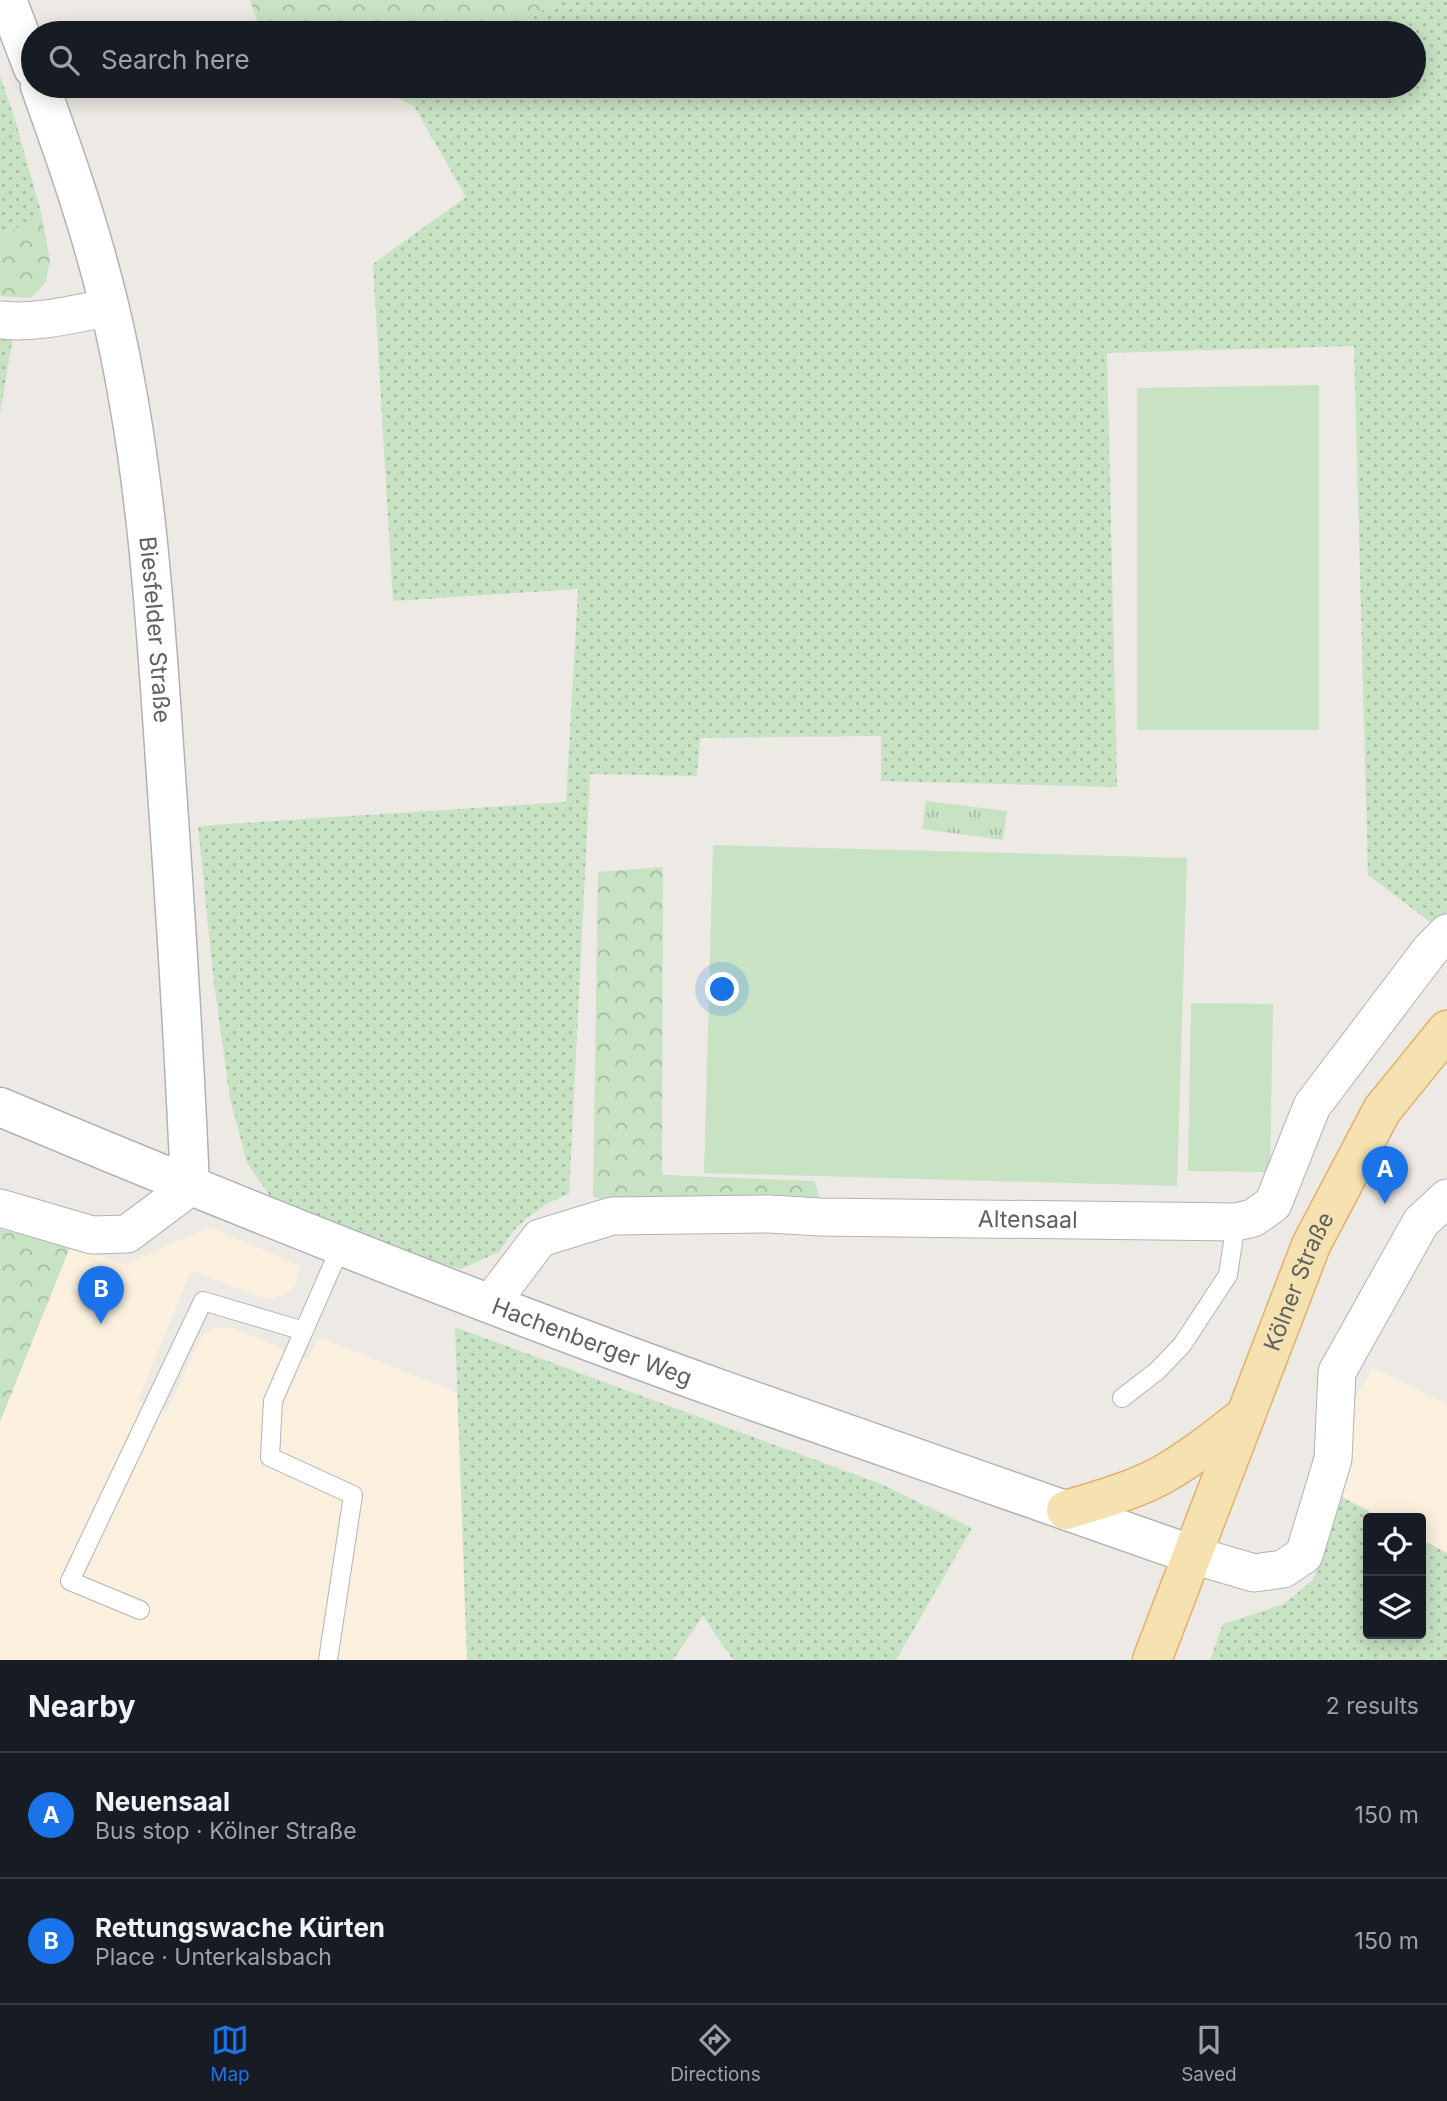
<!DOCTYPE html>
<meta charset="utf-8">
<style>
:root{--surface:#171b24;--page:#20242c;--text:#f1f3f6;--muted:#9ea1a6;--line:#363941;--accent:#1a73e8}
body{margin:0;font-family:Inter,sans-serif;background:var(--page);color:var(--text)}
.controls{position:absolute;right:21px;bottom:21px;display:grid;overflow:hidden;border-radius:7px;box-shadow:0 4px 18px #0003}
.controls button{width:63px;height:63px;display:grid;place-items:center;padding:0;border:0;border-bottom:2px solid var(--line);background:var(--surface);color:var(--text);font:35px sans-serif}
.you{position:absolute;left:723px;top:990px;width:24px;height:24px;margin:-18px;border:5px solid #fff;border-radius:50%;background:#1a73e8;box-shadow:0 0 0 10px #1a73e833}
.badge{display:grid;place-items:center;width:46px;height:46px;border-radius:50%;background:var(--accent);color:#fff;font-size:23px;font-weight:700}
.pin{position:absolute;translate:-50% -58px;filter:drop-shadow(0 2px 4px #0008)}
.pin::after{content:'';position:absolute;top:37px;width:24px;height:21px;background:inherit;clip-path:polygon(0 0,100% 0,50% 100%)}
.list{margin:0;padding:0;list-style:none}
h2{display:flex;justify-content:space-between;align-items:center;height:91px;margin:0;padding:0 28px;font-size:30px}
h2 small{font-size:23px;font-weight:400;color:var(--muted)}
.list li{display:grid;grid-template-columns:46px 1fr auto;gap:21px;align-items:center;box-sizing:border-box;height:126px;padding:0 28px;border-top:2px solid var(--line)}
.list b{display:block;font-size:26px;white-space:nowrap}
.list p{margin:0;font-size:23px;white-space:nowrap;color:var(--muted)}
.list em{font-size:23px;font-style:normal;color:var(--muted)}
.icon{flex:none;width:38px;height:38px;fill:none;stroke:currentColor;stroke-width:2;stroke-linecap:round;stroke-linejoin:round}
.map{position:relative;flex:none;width:1447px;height:1660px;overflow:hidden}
.search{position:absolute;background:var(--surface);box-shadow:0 4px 18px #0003;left:21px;right:21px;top:21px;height:77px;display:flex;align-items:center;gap:18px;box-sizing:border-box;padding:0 24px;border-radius:38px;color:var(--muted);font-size:26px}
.sheet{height:343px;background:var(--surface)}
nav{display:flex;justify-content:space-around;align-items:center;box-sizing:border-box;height:98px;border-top:2px solid var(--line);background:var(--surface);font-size:19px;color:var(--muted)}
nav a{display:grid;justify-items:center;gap:4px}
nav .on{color:var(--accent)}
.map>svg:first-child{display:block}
.commercial{fill:#faf0dd}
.grass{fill:url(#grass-dots)}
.forest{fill:url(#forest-crowns)}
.park{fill:url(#park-tufts)}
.pitch{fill:#c8e2c4}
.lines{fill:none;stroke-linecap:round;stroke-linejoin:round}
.service-casing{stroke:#b0b3b6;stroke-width:20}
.minor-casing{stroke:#b0b3b6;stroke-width:39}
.tertiary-casing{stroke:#b0b3b6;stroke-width:41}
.primary-casing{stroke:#e2b06a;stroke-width:41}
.service{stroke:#fff;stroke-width:18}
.minor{stroke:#fff;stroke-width:37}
.tertiary{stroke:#fff;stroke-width:38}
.primary{stroke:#f6e2b1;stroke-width:38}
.labels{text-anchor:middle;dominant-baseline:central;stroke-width:5;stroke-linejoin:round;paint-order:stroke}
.street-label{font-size:23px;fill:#5d6164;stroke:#fff}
</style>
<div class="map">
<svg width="1447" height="1660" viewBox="0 0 1447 1660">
<defs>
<pattern id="grass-dots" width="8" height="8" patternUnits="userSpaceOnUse" patternTransform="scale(1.75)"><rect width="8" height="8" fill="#c8e2c4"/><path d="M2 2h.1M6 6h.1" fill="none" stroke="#a6bba3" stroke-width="1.8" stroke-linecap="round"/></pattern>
<pattern id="forest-crowns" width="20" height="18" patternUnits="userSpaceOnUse" patternTransform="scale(1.75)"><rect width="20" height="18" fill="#c8e2c4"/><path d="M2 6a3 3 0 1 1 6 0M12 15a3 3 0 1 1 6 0" fill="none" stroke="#a6bba3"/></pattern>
<pattern id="park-tufts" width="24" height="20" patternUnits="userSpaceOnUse" patternTransform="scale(1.75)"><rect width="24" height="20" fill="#c8e2c4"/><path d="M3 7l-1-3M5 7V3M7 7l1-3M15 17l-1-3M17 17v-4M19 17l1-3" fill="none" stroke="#a6bba3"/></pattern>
</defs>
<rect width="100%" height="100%" fill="#edeae5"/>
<!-- commercial -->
<path class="commercial" d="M210,1227L301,1266L295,1286L285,1294L272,1299L260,1297L191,1270L138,1401L166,1413L198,1343L205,1333L217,1327H230L308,1359L316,1341L322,1338L458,1393L467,1660H0V1422L70,1247L125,1264Z
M1373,1368L1447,1404V1553L1421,1539V1518H1382L1342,1497L1350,1407Z"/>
<!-- grass -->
<path class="grass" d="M556,0H1447V911L1434,925L1368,875L1354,346L1107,353L1117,787L881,781V736L700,738L697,776L590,774L569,1194L548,1203L526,1219L514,1230L499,1252L461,1269L397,1251L294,1210L270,1196L247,1163L230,1098L214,983L198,826L566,802L578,589L393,601L373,264L466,197L414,106L442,86H1414V33H512Z
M0,76L14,116L41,212L0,239Z
M14,330L0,414V334Z
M455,1327L881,1484L972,1528L896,1660H733L703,1616L673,1660H467Z
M1342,1497L1382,1518H1368V1634H1421V1539L1447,1553V1660H1210L1223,1624L1284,1604L1313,1580Z"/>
<!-- forest -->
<path class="forest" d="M250,0H556L512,33H269L260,29Z
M374,86H442L414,106Z
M41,212L50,260L46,282L31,298L0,296V239Z
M663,867L662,1175L815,1181L822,1208L629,1204L593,1197L598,872Z
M0,1229L70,1247L0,1422Z"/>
<!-- park -->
<path class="park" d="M926,801L1007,811L1003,840L922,829Z"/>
<!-- pitch -->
<path class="pitch" d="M1319,385V730H1137V388Z
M713,845L1187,858L1177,1186L704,1173Z
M1191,1003L1273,1004L1270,1172L1188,1171Z"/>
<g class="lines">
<defs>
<path id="service" d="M1122,1398L1157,1371L1182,1345L1228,1275L1236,1222
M140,1610L70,1581L203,1301L304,1331
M328,1660L353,1495L270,1457L273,1401L341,1246"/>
<g id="minor">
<path d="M0,320C36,324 74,314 110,307"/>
<path d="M0,1208L92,1235L127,1234L190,1187"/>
<path id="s1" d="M490,1304L540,1238L612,1216L769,1214L820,1217L1236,1222L1253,1218L1273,1204L1312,1106L1431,949L1447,933"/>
<path d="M1193,1555L1254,1573L1283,1569L1304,1555L1333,1459L1337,1372L1421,1222L1447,1198"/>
</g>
<g id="tertiary">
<path d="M7,0L33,68"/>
<path id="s2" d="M40,86C66,158 91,230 109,305C145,454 155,608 165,761C175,903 184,1044 190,1187"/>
<path id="s3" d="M0,1107C246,1210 494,1309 745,1398C894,1451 1044,1502 1193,1555"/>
</g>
<g id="primary">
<path d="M1066,1510C1099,1500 1132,1491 1162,1475C1192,1458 1219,1436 1246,1415"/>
<path id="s4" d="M1152,1660L1311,1245L1382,1110L1447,1030"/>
</g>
</defs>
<!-- service casing -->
<use href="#service" class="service-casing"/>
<!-- minor casing -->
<use href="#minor" class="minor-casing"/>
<!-- tertiary casing -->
<use href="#tertiary" class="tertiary-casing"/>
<!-- primary casing -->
<use href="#primary" class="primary-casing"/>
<!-- service -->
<use href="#service" class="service"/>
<!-- minor -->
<use href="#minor" class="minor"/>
<!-- tertiary -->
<use href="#tertiary" class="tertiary"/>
<!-- primary -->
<use href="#primary" class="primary"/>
</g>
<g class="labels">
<!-- street labels -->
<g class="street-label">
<text stroke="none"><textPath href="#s2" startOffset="558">Biesfelder Straße</textPath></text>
<text stroke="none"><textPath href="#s1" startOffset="574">Altensaal</textPath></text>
<text stroke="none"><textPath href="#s4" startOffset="406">Kölner Straße</textPath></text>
<text stroke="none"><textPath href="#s3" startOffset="637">Hachenberger Weg</textPath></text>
</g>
</g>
</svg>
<div class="controls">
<button><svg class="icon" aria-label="locate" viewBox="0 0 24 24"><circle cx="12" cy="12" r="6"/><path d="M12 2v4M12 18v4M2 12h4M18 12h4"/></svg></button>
<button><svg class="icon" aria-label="layers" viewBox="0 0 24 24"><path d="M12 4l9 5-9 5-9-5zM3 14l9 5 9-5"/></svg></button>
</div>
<div class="you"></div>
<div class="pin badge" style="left:1385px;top:1204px">A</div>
<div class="pin badge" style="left:101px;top:1324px">B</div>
<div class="search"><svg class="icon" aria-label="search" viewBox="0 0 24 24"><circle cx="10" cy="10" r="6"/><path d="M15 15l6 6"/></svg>Search here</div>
</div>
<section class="sheet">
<h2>Nearby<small>2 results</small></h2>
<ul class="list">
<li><span class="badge">A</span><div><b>Neuensaal</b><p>Bus stop · Kölner Straße</p></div><em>150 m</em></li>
<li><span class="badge">B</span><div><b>Rettungswache Kürten</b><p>Place · Unterkalsbach</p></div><em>150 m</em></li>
</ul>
</section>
<nav>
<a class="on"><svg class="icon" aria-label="map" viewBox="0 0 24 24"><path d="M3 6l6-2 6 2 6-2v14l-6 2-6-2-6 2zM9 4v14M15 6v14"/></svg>Map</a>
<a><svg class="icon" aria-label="directions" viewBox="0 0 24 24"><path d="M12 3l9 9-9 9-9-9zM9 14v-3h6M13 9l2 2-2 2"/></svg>Directions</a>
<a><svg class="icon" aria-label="saved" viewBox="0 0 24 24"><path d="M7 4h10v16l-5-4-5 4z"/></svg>Saved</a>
</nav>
